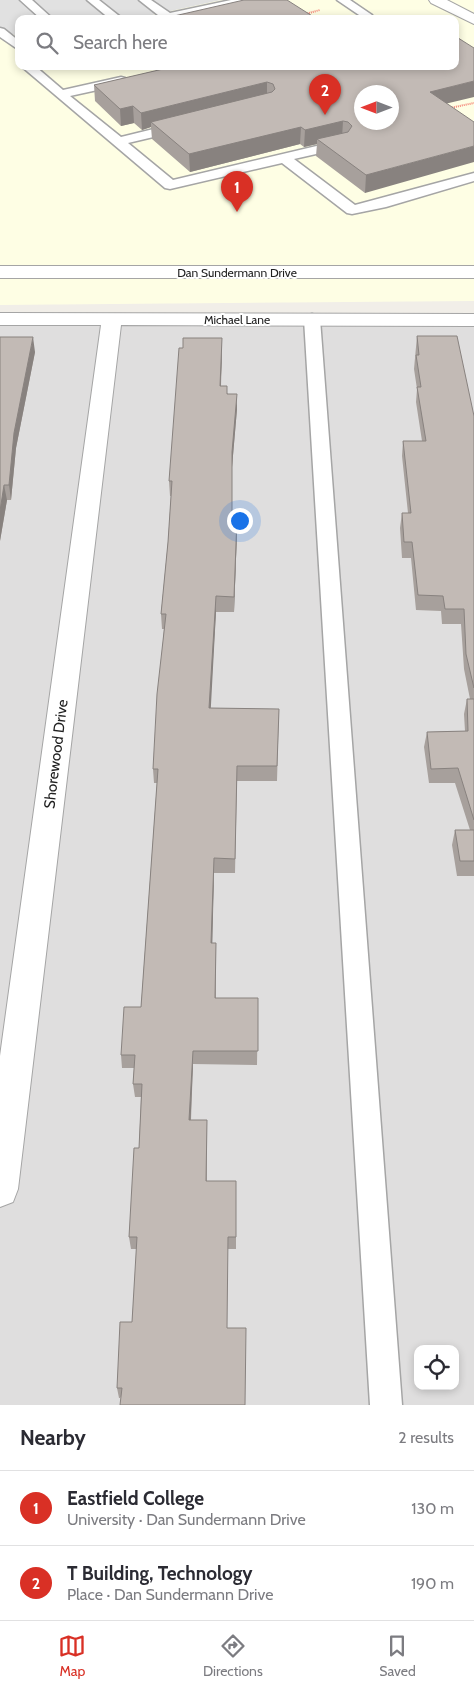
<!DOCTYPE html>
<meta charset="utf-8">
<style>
:root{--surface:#fff;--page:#f2f2f3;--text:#2b2b33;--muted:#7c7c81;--line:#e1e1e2;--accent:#d93025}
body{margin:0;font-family:Cabin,sans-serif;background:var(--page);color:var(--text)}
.controls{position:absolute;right:15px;bottom:15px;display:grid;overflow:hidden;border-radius:10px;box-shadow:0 2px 8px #0003}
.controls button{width:45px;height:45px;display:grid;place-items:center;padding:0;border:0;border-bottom:1px solid var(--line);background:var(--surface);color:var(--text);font:25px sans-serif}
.compass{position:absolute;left:354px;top:85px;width:45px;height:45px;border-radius:50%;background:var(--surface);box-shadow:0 2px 8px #0003;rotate:270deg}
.you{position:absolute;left:239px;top:520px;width:18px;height:18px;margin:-12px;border:4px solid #fff;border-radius:50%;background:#1a73e8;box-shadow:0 0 0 8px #1a73e833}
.badge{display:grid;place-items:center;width:32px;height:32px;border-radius:50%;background:var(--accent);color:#fff;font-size:16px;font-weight:700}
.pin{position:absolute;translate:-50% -41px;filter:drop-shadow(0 1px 2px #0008)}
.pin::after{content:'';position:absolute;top:26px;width:18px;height:15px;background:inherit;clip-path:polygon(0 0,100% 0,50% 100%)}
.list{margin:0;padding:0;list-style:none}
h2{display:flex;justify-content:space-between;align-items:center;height:65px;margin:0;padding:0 20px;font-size:21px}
h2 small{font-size:16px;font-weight:400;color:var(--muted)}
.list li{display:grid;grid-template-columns:32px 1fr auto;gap:15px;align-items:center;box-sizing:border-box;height:75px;padding:0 20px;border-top:1px solid var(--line)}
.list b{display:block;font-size:19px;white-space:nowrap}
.list p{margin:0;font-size:16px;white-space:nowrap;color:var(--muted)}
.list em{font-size:16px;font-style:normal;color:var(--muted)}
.icon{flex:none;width:28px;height:28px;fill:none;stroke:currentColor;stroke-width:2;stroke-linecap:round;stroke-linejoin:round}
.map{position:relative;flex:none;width:474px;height:1405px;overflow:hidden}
.search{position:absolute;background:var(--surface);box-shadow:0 2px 8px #0003;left:15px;right:15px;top:15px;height:55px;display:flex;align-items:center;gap:12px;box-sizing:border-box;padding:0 18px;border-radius:10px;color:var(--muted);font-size:19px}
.sheet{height:215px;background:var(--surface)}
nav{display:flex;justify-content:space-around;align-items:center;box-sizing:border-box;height:70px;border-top:1px solid var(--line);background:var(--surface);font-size:14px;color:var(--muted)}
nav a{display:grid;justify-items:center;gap:2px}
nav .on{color:var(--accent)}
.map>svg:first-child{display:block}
.residential{fill:#dfdede;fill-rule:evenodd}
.education{fill:#fefee4;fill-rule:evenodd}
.parking{fill:#e1e1e1}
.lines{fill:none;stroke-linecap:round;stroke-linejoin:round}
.service-casing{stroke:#a5a5a5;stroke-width:3}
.minor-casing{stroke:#a5a5a5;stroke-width:2}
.path{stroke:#f48376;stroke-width:2;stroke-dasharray:1 1;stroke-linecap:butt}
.service{fill:#fff;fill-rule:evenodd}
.minor{fill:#fff;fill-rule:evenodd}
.wall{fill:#a7a09c}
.shaded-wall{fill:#88827f}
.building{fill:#c2bab5;stroke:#88827f;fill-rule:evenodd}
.labels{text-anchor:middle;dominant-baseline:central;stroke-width:4;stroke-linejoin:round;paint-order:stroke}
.far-street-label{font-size:12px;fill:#212121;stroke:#fff}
.street-label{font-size:15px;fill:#212121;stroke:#fff}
</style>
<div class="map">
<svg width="474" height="1405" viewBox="0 0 474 1405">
<rect width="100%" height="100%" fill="#f1eee8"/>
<!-- residential -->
<path class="residential" d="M0,317L474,325V1405H0ZM418,1349H455V1386H418Z"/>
<!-- education -->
<path class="education" d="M0,0H474V301L0,305ZM19,19H455V66H19ZM362,92H392V122H362Z"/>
<!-- parking -->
<path class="parking" d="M0,0H221L134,19H19V39L13,34L0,37Z"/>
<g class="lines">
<defs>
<path id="service" d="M20,0H32L53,19H41Z
M87,0H99L123,19H110Z
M139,0H151L170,13L231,0H252L247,3L172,19H150L158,15Z
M337,0H350L372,15L366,18L362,17Z
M0,28L4,29L19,41V50L0,37Z
M21,66H35L63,90L121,77L125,78L127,81L125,84L70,96L121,137L178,123L183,124L184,127L183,130L128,143L173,180L342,140L347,141L349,144L347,147L294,159L355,205L474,173V181L386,207L352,214L347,213L282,163L170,189L165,188Z
M312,314L318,316L320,319L402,1405H370L304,319L306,316Z"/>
<path id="minor" d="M429,0H447L474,14V24L431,3Z
M0,266H474V278H0Z
M0,313L474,314V326L121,325L18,1189L13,1202L0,1207V1056L101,325H0Z"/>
</defs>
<!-- service casing -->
<use href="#service" class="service-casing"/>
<!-- minor casing -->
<use href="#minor" class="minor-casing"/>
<!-- path -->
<path class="path" d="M305,14L320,10
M450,108L474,103"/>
<!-- service -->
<use href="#service" class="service"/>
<!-- minor -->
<use href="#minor" class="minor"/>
</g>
<!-- wall -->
<path class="wall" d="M172,66H455L447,104L365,193L316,156L317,144L304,147L300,144L190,172L152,139L151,127L142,130L134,123L121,126L95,101L94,85L172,67Z
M417,336L474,416V876H457L452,845L455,830H470L455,783H429L424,747L427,732L465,731L464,714L467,699H470L464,669L461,624H442L441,611L416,610L411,558H402L400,528L402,513H408L402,456L403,441H422L416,402L417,389L414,369Z
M0,337L35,352L16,448L11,500H7L0,541Z
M222,353L221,386L228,394L237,409L232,467V517L237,532L234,612H216L210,708L279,709L277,781H237L235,873H214L212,943H216V998H258L257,1065L193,1064L191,1120H207V1181H236V1249H228L120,1398H119L117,1388L132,1322L137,1249H131L129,1237L139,1148L141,1097H135L133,1084L134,1068H122L121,1055L141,1007L157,783H154L153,769L164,629H162L161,614L168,542L171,496H170L169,481Z"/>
<!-- shaded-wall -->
<path class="shaded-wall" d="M474,81V97L428,108L430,92Z
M267,82V98L151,122V127L142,130L141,113Z
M133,106L134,123L121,126L120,109Z
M343,121L342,138L317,139V144L304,147L305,130Z
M301,127L300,144L190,172L189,154Z
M474,146V162L365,193L366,175Z
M33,337L35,352L16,448L11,500L9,485L14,433Z
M222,338V353L220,401V386Z
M237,394V409L232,467V452Z
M4,485L7,500L0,541V511Z
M237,517V532L234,612V597Z
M216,596V612L210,723L209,708Z
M214,858V873L212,957L211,943Z
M193,1051V1064L190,1133L189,1120Z"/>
<!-- building -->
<path class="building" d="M244,0H287L317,19H161Z
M455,36L474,48V81L430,92L474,122V146L366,175L317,139L348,132L352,126L348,122L343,121L305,130L301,127L189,154L151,122L272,92L275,89L273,84L267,82L141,113L133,106L120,109L94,85L176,66H455ZM362,92H392V122H362Z
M417,336H457L474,416V688L466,654L464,609H445L443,596L418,595L412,542H404L402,513H411L403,441H426L417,387H421L416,355H419Z
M0,337H33L14,433L9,485H4L0,511Z
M183,338H222L220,386H227V394H237L232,452V517H237L234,597L216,596L209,708L279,709L277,766H237L235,859L214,858L211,943H216L215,998H258V1051H193L189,1120H207L206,1181H236V1237H228L227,1328H246L245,1405H120L122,1388H117L120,1322H132L137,1237H129L134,1148H139L142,1084H133L135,1055H121L124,1007H141L158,769H153L157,694L166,614H161L168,542L172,481H169L179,348H183Z
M467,699H474V820L458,768L431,769L427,732L468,731Z
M455,830H474V861H460Z"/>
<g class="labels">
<!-- far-street labels -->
<g class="far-street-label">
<text x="237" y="272">Dan Sundermann Drive</text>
<text x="237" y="319">Michael Lane</text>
</g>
<!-- street labels -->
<g class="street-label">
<text transform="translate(56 754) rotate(-83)">Shorewood Drive</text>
</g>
</g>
</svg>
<div class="controls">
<button><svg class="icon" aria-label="locate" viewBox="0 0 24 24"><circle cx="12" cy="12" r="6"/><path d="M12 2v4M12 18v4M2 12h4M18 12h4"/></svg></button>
</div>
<svg class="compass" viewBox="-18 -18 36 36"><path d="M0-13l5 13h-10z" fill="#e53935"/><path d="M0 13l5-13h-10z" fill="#7c7c81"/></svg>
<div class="you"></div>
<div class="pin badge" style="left:237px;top:212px">1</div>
<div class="pin badge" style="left:325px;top:115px">2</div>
<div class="search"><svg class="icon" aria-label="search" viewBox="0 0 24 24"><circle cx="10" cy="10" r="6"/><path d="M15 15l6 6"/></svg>Search here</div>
</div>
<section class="sheet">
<h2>Nearby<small>2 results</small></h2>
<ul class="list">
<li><span class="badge">1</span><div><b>Eastfield College</b><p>University · Dan Sundermann Drive</p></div><em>130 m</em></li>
<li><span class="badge">2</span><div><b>T Building, Technology</b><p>Place · Dan Sundermann Drive</p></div><em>190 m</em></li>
</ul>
</section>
<nav>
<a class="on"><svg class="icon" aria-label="map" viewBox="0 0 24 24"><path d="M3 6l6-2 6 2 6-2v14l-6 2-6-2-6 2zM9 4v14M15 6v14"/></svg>Map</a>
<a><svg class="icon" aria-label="directions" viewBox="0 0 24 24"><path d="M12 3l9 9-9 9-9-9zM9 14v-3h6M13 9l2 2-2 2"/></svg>Directions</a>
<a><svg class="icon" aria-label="saved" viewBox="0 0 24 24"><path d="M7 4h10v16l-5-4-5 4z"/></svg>Saved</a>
</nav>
